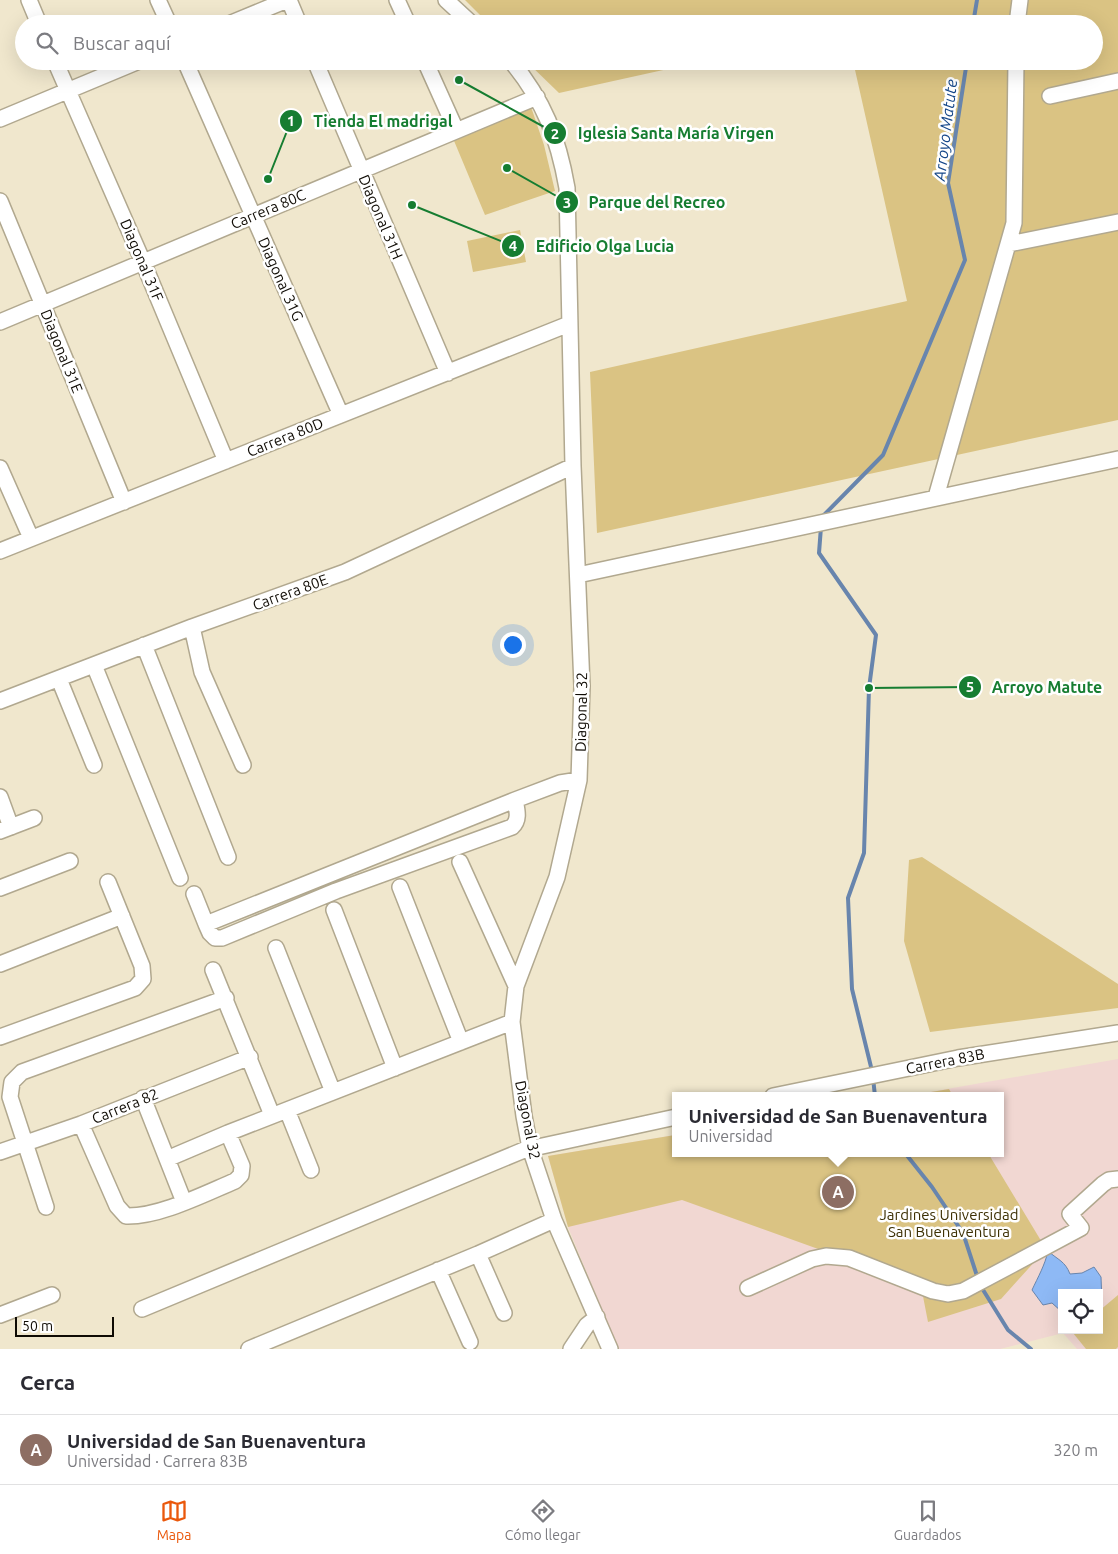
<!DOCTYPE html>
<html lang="es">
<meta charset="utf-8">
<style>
:root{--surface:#fff;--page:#f2f2f3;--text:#2b2b33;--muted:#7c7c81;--line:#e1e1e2;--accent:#ea580c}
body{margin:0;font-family:Ubuntu,sans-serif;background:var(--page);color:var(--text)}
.controls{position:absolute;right:15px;bottom:15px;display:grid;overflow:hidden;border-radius:0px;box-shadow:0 5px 20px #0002}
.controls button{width:45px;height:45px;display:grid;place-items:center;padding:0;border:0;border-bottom:1px solid var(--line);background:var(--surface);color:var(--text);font:25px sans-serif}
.scale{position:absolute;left:15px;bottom:12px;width:99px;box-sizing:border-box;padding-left:5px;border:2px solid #0f0b04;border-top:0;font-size:14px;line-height:18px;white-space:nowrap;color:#0f0b04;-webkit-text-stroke:4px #fff;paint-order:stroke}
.you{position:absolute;left:512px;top:644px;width:18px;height:18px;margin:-12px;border:4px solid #fff;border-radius:50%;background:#1a73e8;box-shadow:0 0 0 8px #1a73e833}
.badge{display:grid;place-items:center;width:32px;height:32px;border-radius:50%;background:var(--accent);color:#fff;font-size:16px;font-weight:700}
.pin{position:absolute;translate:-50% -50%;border:2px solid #fff;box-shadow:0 1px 5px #0006}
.popup{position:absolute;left:672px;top:1092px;width:332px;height:65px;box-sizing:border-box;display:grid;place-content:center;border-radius:0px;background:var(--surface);filter:drop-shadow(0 1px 4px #0005);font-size:16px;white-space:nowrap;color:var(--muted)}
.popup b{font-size:19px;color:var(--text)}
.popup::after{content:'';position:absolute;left:50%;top:100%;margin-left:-10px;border:10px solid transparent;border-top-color:var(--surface)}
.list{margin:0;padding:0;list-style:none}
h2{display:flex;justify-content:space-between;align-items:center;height:65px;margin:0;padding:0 20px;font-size:21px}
h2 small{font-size:16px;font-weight:400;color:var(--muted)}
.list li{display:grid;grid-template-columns:32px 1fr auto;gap:15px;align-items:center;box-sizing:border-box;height:70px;padding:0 20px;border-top:1px solid var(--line)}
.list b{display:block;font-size:19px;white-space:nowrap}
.list p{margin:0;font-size:16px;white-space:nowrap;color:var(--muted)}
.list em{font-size:16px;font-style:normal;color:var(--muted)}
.icon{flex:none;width:28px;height:28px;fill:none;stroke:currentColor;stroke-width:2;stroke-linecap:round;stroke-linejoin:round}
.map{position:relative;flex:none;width:1118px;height:1349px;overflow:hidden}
.search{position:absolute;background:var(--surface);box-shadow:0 5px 20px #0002;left:15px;right:15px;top:15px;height:55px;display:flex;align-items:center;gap:12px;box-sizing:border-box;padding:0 18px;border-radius:28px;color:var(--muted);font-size:19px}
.sheet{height:135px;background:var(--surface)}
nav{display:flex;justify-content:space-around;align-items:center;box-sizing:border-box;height:70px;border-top:1px solid var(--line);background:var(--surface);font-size:14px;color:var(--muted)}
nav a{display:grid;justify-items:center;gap:2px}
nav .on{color:var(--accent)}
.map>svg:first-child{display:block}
.commercial{fill:#f1d6d7}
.education{fill:#f1d7d2;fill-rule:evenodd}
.green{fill:#dac383}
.water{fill:#8eb9f5;stroke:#6885ad}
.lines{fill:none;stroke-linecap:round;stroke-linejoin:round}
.stream{stroke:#6885ad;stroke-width:4}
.minor-casing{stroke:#b1a88f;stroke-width:18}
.minor{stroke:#fff;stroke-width:15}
.labels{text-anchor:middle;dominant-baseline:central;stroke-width:5;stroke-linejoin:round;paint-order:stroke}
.street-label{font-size:15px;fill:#0f0b04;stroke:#fff}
.park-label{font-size:15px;fill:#3d3004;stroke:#fff}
.water-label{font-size:16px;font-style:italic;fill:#144688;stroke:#fff}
.leader{fill:none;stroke:#167d31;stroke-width:2}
.callout-dot{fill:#167d31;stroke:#fff;stroke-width:2}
.mark-label{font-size:15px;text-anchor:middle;font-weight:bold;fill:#fff}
.callout-label{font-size:16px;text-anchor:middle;font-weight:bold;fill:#167d31;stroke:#fff;stroke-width:5;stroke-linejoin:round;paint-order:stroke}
</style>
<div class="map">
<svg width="1118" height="1349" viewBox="0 0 1118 1349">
<rect width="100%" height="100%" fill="#f0e7cd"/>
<!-- commercial -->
<path class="commercial" d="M151,14L155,24H133Z"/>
<!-- education -->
<path class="education" d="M1118,1059V1349H1077L1063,1333L1000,1349H618L568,1227L548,1156L675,1135L676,1153H1000V1096H907ZM1062,1293H1099V1330H1062Z"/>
<!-- green -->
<path class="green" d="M465,0H1118V420L597,533L590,372L907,301L853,61H1094V24H489Z
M526,61H704L559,93Z
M530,104L544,145L555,191L485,215L452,136Z
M520,230L526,262L473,272L467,241Z
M922,857L1118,984V1008L930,1032L904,941L909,860Z
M949,1089L953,1096H907Z
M675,1135L676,1153H988L1046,1249L1001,1299L928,1322L921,1286L682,1200L568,1227L548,1156Z
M1118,1295V1347L1116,1349H1086L1073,1333L1076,1330H1099V1311Z"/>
<!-- water -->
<path class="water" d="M1048,1251C1058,1260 1065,1261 1070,1274L1082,1273L1094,1267L1101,1277L1102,1302L1099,1305V1293H1062V1312L1052,1303L1043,1305L1032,1290C1038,1277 1045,1265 1048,1251Z"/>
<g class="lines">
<!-- stream -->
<path class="stream" d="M973,24L977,0
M822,517L883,455L965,260L948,183L967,61
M821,527L819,553L876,635L869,688L864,853L848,898L852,989L872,1071
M873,1078L875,1096
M905,1153L932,1187L963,1233L978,1279
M980,1285L1008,1330L1031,1349"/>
<defs>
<path id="minor" d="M29,0L39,24
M158,0L169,24
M289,0L299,24
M397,0L408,24
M446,0L472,24
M229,24L287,0
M1017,24L1020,0
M55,61L143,262L226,461
M185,61L341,415
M315,61L448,373
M425,61L456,130
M511,61C544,101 558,137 567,188L573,466L582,686L579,780L557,877L516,986L512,1022L524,1116L530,1148L554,1220L610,1349
M1050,96L1118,81
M0,119L139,61
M0,201L124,502
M1009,244L1118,222
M0,322L537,97
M0,468L31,538
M936,497L1014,223L1016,61
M0,551L569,324
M578,575L1118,459
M192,627L202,672L243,765
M144,645L228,857
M94,665L180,878
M59,679L94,765
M0,701L192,627L345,572L573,466
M0,797L11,827
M0,831L34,818
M460,862L516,986
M400,887L461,1042
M0,888L70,861
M194,894L206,924L515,800L560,783L579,780
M334,910L395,1068
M206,924L210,933L215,938H222L336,891L512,827C520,820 517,810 515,800
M276,948L333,1092
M0,964L122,916
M213,970L272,1115
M0,1037L135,988L143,979L142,966L108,882
M773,1096L958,1058L1118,1033
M143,1098L184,1202
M287,1110L311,1170
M81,1124L117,1206L126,1216C159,1217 204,1194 235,1181L241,1175L242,1166L228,1133
M0,1152L81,1124L250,1057
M167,1159L228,1133L512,1022
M46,1207L10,1097L12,1082L22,1072L226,998
M478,1254L504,1313
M438,1270L470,1342
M748,1288L812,1259L826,1256L849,1258L933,1291L948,1294L963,1291L1081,1228L1070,1214L1103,1184L1109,1180L1118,1179
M142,1309L524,1150L676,1117
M0,1315L52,1295
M249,1349L478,1254L554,1220
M571,1349L587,1325L597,1317"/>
</defs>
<!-- minor casing -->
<use href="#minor" class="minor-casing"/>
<!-- minor -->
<use href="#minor" class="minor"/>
</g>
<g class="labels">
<!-- street labels -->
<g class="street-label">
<text transform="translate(268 209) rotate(-23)">Carrera 80C</text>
<text transform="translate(381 217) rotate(67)">Diagonal 31H</text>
<text transform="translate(142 260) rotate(67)">Diagonal 31F</text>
<text transform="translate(281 279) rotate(66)">Diagonal 31G</text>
<text transform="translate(62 351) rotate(68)">Diagonal 31E</text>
<text transform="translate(285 437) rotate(-22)">Carrera 80D</text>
<text transform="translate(290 592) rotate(-20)">Carrera 80E</text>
<text transform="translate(581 712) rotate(-89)">Diagonal 32</text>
<text transform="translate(945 1061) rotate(-11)">Carrera 83B</text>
<text transform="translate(125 1106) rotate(-22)">Carrera 82</text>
<text transform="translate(528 1120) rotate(79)">Diagonal 32</text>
</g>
<!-- park labels -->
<g class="park-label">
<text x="949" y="1214">Jardines Universidad<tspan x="949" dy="17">San Buenaventura</tspan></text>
</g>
<!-- water labels -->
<g class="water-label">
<text transform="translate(945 130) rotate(-83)">Arroyo Matute</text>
</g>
</g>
<!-- callouts -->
<path class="leader" d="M268 179L291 121M459 80L555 133M507 168L567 202M412 205L513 246M869 688L970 687"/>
<g class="callout-dot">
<circle cx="268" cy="179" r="5"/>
<circle cx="459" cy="80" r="5"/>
<circle cx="507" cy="168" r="5"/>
<circle cx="412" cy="205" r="5"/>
<circle cx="869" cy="688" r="5"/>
<circle cx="291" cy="121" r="12"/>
<circle cx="555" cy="133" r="12"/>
<circle cx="567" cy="202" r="12"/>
<circle cx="513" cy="246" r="12"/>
<circle cx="970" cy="687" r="12"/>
</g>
<g class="mark-label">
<text x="291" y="126">1</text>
<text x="555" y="139">2</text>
<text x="567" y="208">3</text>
<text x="513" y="251">4</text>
<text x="970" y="692">5</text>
</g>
<g class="callout-label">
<text x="383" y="127">Tienda El madrigal</text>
<text x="676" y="139">Iglesia Santa María Virgen</text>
<text x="657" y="208">Parque del Recreo</text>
<text x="605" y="252">Edificio Olga Lucia</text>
<text x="1047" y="693">Arroyo Matute</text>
</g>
</svg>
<div class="controls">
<button><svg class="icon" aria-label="locate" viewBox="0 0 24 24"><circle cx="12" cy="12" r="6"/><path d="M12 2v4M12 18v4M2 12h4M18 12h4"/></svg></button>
</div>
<div class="scale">50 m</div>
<div class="you"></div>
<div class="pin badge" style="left:838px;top:1192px;background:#8d6e63">A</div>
<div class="popup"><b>Universidad de San Buenaventura</b>Universidad</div>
<div class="search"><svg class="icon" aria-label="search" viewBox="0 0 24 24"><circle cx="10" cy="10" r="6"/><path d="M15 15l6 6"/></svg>Buscar aquí</div>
</div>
<section class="sheet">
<h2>Cerca<small></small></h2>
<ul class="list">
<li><span class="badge" style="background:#8d6e63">A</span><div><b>Universidad de San Buenaventura</b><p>Universidad · Carrera 83B</p></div><em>320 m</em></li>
</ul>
</section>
<nav>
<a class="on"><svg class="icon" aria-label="map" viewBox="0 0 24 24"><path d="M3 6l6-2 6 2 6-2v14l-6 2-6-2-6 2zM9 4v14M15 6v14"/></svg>Mapa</a>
<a><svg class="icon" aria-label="directions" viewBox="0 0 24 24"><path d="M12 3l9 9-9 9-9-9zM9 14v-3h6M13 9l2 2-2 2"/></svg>Cómo llegar</a>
<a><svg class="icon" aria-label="saved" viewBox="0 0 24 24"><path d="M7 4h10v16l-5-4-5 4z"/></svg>Guardados</a>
</nav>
